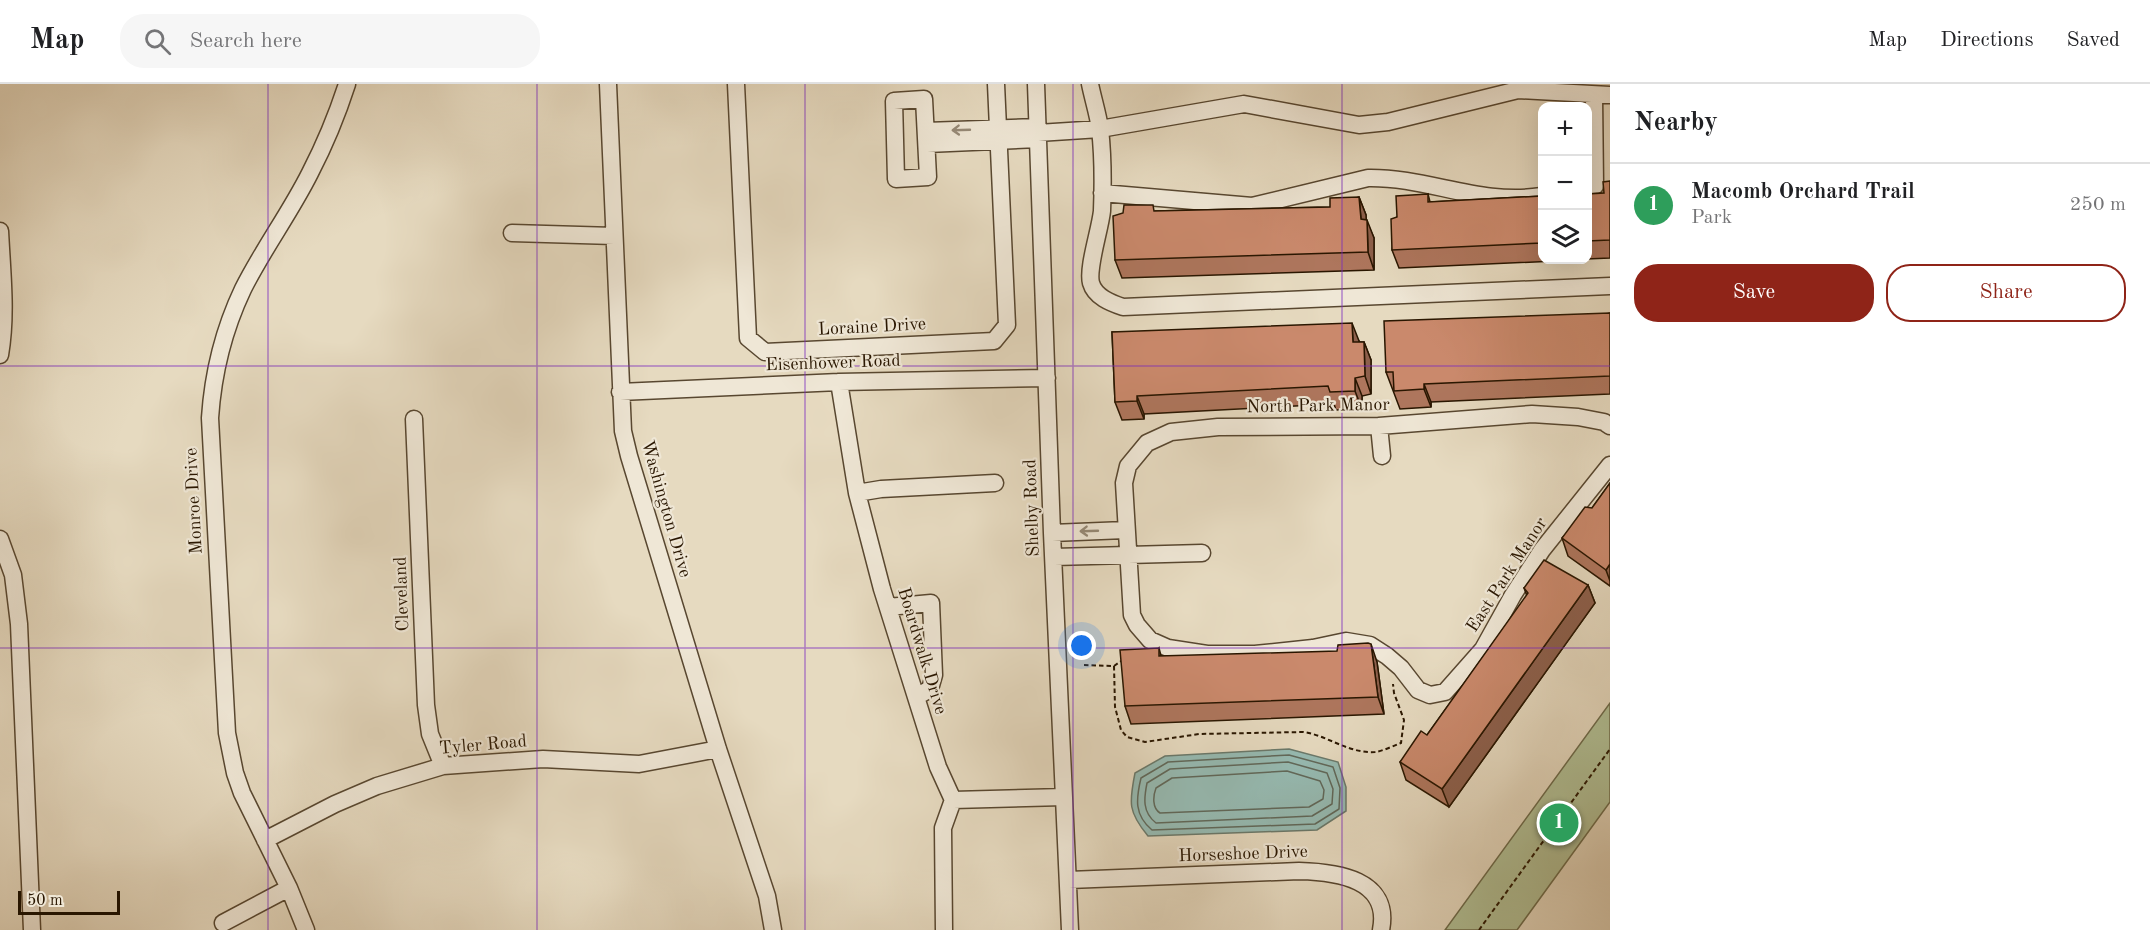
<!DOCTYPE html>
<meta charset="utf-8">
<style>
:root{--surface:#fff;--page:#f6f6f6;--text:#202124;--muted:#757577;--line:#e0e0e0;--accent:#8f2418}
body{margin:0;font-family:"Old Standard TT",serif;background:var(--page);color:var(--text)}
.controls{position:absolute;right:18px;top:18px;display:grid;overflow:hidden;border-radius:12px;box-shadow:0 6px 24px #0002}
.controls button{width:54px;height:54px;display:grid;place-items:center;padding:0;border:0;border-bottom:2px solid var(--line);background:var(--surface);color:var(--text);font:30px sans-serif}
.scale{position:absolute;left:18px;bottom:15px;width:102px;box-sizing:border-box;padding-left:6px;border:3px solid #291600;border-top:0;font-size:16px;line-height:21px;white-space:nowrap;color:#291600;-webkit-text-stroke:4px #efe7d6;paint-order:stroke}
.you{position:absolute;left:1082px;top:562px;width:21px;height:21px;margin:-15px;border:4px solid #fff;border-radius:50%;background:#1a73e8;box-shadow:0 0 0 9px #1a73e833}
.badge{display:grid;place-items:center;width:39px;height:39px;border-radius:50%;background:var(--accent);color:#fff;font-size:20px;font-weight:700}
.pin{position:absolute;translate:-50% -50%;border:3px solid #fff;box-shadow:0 2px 6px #0006}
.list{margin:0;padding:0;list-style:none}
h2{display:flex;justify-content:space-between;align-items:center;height:78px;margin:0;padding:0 24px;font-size:26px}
h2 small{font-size:20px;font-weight:400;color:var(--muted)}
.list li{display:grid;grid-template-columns:39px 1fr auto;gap:18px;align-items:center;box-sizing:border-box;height:84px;padding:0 24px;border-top:2px solid var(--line)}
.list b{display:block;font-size:22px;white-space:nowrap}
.list p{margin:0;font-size:20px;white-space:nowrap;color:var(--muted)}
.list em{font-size:20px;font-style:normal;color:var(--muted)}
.actions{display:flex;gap:12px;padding:18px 24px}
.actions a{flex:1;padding:14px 0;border:2px solid var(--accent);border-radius:24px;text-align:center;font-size:21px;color:var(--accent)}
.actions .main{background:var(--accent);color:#fff}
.icon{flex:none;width:33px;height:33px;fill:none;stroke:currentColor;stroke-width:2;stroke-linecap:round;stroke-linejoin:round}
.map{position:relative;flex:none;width:1610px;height:846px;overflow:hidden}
header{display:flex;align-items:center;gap:36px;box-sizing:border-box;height:84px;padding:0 30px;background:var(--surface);border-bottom:2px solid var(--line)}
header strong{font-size:28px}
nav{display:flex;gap:33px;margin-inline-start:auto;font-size:21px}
.search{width:420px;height:54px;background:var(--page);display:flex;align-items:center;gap:15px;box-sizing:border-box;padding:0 21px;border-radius:24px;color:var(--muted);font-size:22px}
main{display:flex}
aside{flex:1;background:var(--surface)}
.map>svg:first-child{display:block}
.green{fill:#b1c096;stroke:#6d6b4b;stroke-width:1.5}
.water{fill:#96bbb3;stroke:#6a796b;stroke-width:1.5}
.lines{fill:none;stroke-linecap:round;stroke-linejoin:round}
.shore{stroke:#60685a;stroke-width:1.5}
.minor-casing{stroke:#584730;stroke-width:19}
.path{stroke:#291600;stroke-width:2;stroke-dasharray:4.5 3;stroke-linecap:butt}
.minor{stroke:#efe7d6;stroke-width:16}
.wall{fill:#ae765d;stroke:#291600;stroke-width:1.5}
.shaded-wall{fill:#8d604c;stroke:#291600;stroke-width:1.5}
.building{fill:#ca896c;stroke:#291600;stroke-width:1.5}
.oneway{stroke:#968976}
.grid{fill:none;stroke:#7b2cbf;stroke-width:1.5;stroke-opacity:0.55}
.labels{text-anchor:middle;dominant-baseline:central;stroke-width:4.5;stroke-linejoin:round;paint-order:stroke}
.street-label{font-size:18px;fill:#291600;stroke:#efe7d6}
</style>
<header>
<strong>Map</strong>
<div class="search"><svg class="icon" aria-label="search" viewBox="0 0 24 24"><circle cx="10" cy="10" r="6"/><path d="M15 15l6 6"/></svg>Search here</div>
<nav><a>Map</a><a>Directions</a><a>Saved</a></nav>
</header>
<main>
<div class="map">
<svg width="1610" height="846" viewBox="0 0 1610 846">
<rect width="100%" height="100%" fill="#e6dac0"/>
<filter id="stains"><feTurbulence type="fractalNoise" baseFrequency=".00333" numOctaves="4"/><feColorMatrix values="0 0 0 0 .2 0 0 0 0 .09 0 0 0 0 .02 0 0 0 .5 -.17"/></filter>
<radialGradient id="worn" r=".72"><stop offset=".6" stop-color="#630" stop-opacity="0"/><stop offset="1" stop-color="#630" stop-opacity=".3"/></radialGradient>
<!-- green -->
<path class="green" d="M1610,619V718L1517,846H1445Z"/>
<!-- water -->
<path class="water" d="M1289,665L1338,678L1346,703V727L1317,746L1148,752C1128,728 1129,719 1135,689L1165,672Z"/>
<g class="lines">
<!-- shore -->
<path class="shore" d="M1289,671L1333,683L1340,704L1339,725L1315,740L1152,746C1134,731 1136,715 1141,694L1168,678Z
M1288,678L1327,689L1333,705L1332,720L1312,732L1156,739C1142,728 1144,714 1147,699L1170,685Z
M1287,687L1320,697L1324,706L1323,715L1309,723L1160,729C1152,724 1153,712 1156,704L1172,694Z"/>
<defs>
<path id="minor" d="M608,0L623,347L629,372L718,665L767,812L773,846
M736,0L748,254L765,268L994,257L1007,241L996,0
M1036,0L1052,449L1070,846
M1090,0C1093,15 1098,30 1100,45C1103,71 1103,101 1102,127C1100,146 1087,184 1091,199C1095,213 1111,219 1123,223L1610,202
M1594,11L1595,102
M924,15L928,93L896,95L894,17Z
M926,47L1037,43
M1038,49L1100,45L1244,20L1359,41L1388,38L1518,6L1610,11
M927,60L1038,55
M1102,109L1252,122L1368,94C1428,93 1480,122 1542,112
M0,147C2,188 7,230 0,271
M512,149L614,152
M839,298L857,409L882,505L938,683L953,716L943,744L944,846
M620,308L839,298L1047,294
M414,335L426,621L430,650L443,682
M1379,342L1382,372
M1610,342L1604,338L1578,333L1532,330L1379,342L1218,343L1171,348L1147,359L1128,382L1124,399L1132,531L1137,541L1150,556L1168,564L1207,570H1255L1313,564L1346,557L1370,561L1387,572L1401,584L1418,606L1430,611L1445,608L1483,565L1513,511L1542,466L1610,381
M857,409L881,405L995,399
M1052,449L1125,446
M0,455L13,491L19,540L32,846
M1054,473L1202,469
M888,523L931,519L934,591L930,605L916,613
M953,716L1064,713
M265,756L335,720L377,702L443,682L543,675L639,680L718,665
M1069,796L1299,787C1337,788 1391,795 1381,846
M223,839L289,804
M306,846L289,804L242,709L235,689L227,649L210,334C213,289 224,245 243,205C263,165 290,129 310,89C325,60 337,31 347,0"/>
</defs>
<!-- minor casing -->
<use href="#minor" class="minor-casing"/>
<!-- path -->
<path class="path" d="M1084,581L1114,582L1124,575
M1114,582L1115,623L1121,646L1127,653L1145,658L1199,650L1303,648C1327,651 1349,670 1375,668C1383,667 1393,662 1401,659L1404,636L1394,609L1393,600
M1479,846L1610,665"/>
<!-- minor -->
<use href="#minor" class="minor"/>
</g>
<!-- wall -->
<path class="wall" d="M1610,97V174L1587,175V110L1604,109Z
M1428,110L1430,118L1542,112V176H1577L1399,184L1392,166L1397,133Z
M1359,113L1366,131V136L1374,154V186L1122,194L1115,176L1155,127L1330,123Z
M1610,229V310L1431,318V323L1400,325L1386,288Z
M1112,248L1359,257V258H1364L1371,276V310L1362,312V325L1336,326L1334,320L1144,330V335L1122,336L1115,318Z
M1610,399V502L1568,472L1562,454L1592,424Z
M1588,501L1595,519L1449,723L1406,696L1400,678L1427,651L1527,512L1524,504Z
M1159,564L1161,572L1377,578L1384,630L1131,640L1125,622Z"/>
<!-- shaded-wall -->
<path class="shaded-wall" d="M1359,113L1366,131L1367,153L1361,135Z
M1367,136L1374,154V186L1368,168Z
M1352,239L1359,257L1360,276L1353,258Z
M1364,258L1371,276V310L1365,292Z
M1355,294L1362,312V325L1355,307Z
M1424,300L1431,318V323L1424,305Z
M1137,312L1144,330V335L1137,317Z
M1610,480V497L1606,486Z
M1588,501L1595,519L1449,723L1442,705Z
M1371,560L1377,578L1384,630L1378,613Z"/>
<!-- building -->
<path class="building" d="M1610,97V156L1587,157V110L1604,109L1603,98Z
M1428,110V118L1542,112V159L1392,166L1391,135L1397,133L1396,112Z
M1359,113L1361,135L1367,136L1368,168L1115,176L1113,132L1123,129L1124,121H1153L1154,127L1330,123V114Z
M1610,229V292L1424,300V305L1394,307L1393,288H1386L1384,237Z
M1352,239L1353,258H1364L1365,292L1355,294V307L1330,308L1328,302L1137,312V317L1115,318L1112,248Z
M1610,399V480L1606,486L1562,454L1585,423L1592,424Z
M1544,476L1588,501L1442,705L1400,678L1421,647L1427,651L1528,509L1524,504Z
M1368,559L1371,560L1378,613L1125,622L1120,566L1159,564V572L1337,567L1338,561Z"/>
<!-- one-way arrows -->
<defs><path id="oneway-shaft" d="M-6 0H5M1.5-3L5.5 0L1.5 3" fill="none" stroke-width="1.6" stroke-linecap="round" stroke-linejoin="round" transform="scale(1.5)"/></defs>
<g class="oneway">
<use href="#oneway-shaft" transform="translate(961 46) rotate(178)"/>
<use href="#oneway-shaft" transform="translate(1089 447) rotate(178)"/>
</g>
<!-- grid -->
<path class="grid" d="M268,0V846M537,0V846M805,0V846M1073,0V846M1342,0V846M0,282H1610M0,564H1610"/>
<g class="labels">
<!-- street labels -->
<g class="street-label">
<text transform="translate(872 243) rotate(-3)">Loraine Drive</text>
<text transform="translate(833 279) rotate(-2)">Eisenhower Road</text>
<text transform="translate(1318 322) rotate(-1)">North Park Manor</text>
<text transform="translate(194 417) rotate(-93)">Monroe Drive</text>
<text transform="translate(1032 424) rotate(-92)">Shelby Road</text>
<text transform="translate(666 425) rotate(74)">Washington Drive</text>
<text transform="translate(1507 491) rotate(-57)">East Park Manor</text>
<text transform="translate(402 510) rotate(-92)">Cleveland</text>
<text transform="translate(922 567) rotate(73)">Boardwalk Drive</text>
<text transform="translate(483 661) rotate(-5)">Tyler Road</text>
<text transform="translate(1243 770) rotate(-2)">Horseshoe Drive</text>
</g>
</g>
<rect width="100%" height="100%" filter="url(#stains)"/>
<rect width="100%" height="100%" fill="url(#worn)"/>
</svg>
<div class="controls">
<button>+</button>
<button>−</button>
<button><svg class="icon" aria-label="layers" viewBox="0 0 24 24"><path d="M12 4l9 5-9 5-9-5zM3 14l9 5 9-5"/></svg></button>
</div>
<div class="scale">50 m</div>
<div class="you"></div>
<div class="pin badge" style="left:1559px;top:739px;background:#2e9e5b">1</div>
</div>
<aside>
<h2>Nearby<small></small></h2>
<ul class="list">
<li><span class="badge" style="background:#2e9e5b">1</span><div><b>Macomb Orchard Trail</b><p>Park</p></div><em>250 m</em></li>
</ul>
<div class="actions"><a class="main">Save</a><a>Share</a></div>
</aside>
</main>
